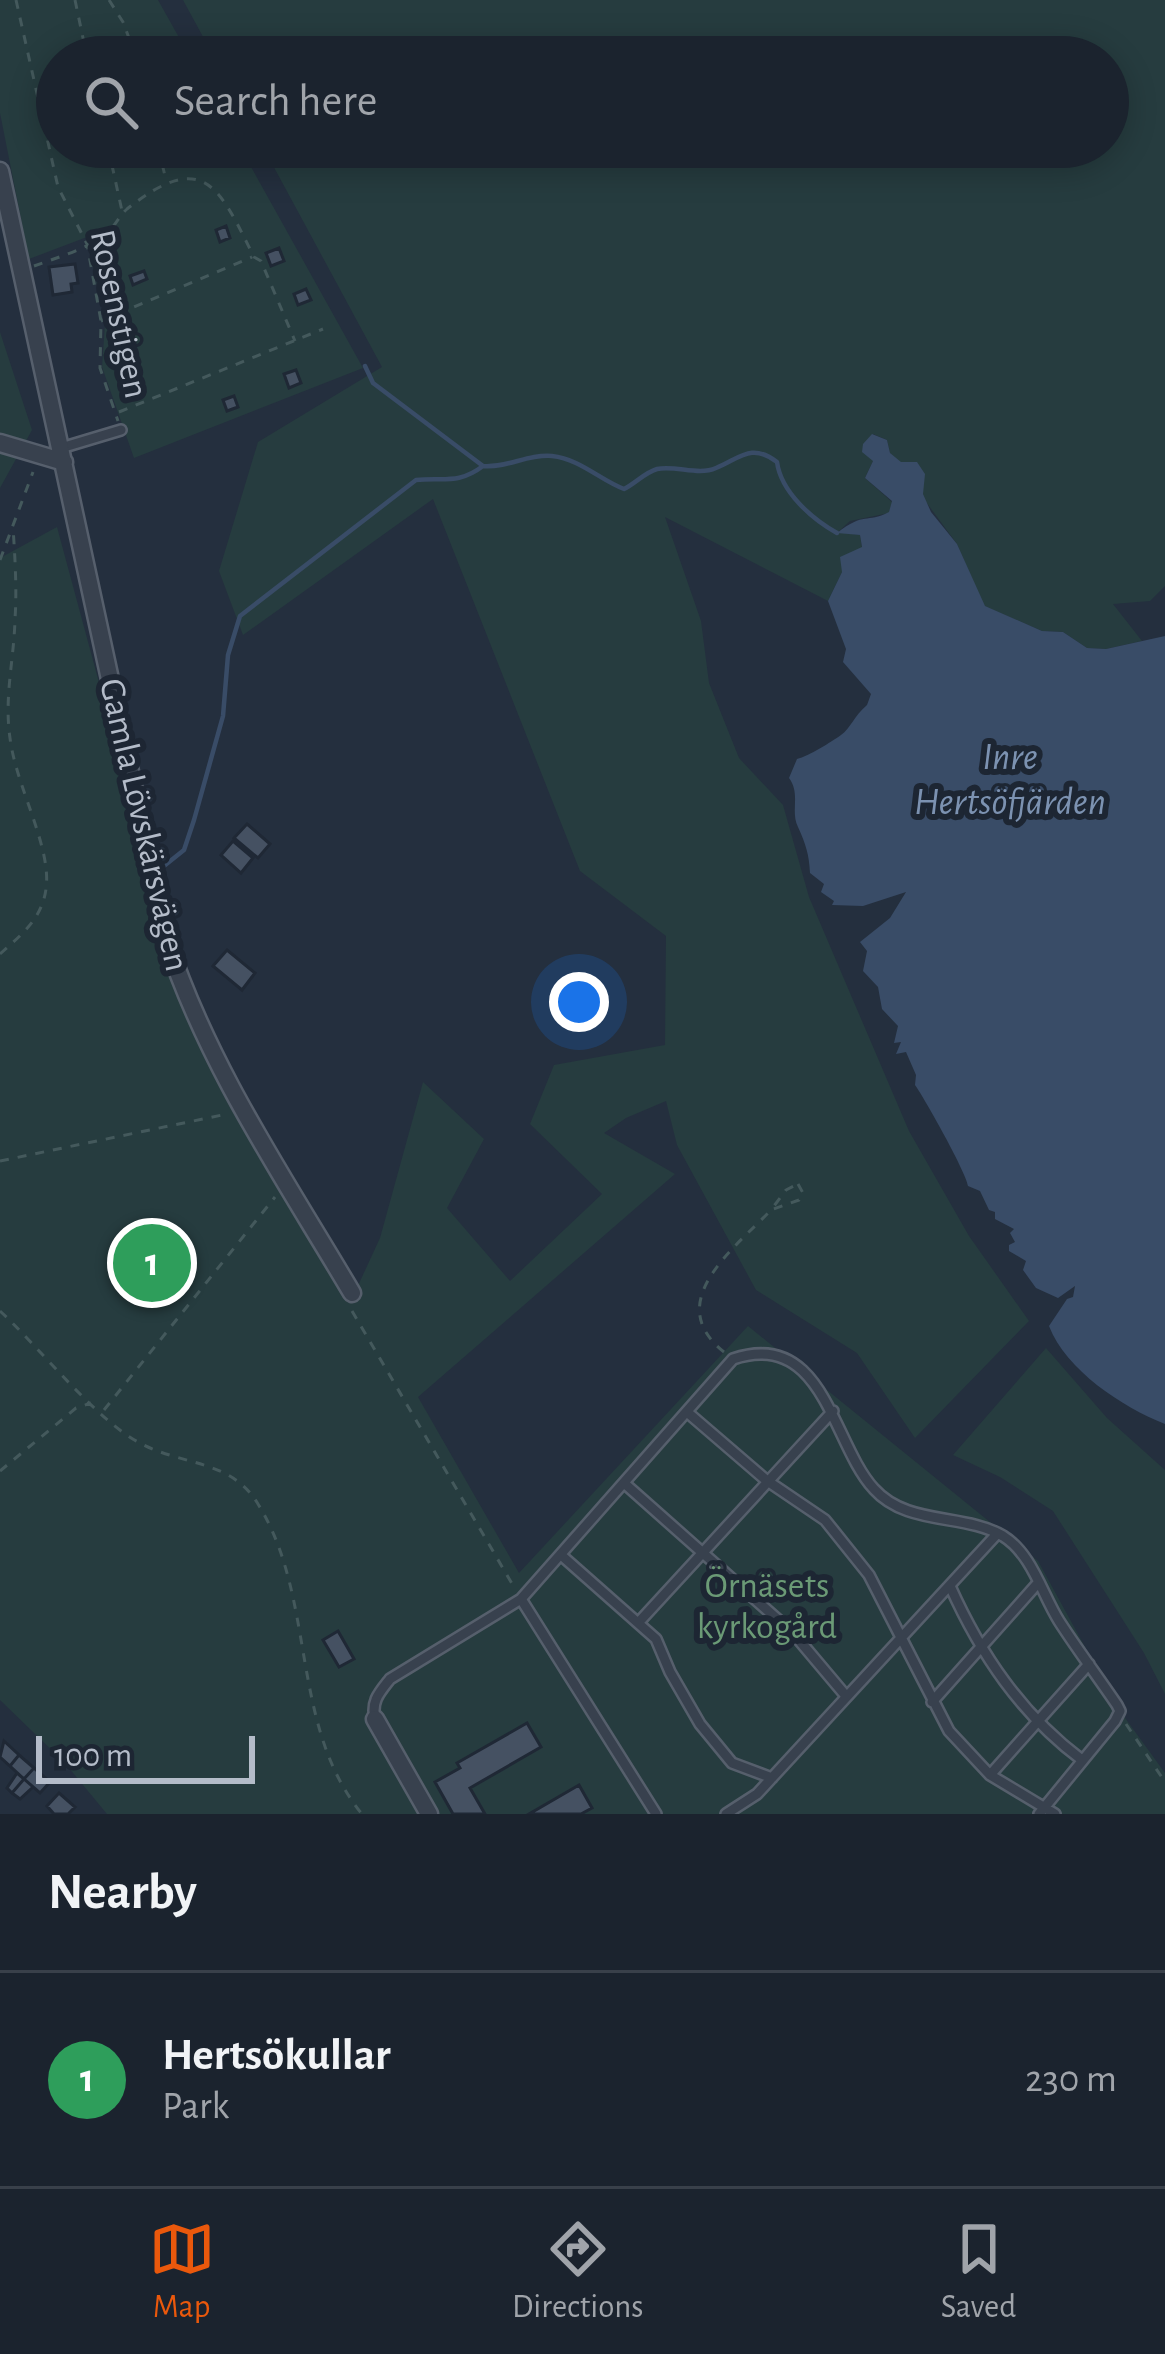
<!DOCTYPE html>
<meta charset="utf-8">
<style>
:root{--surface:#1b232e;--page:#282f3a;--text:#f1f3f6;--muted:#a0a4aa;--line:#39404a;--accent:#ea580c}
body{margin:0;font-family:"Alegreya Sans",sans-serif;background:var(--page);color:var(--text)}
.scale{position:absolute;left:36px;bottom:30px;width:219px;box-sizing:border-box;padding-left:12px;border:6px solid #b4bcc9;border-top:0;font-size:33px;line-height:42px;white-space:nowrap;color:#b4bcc9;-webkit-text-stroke:9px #1d2633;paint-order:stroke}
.you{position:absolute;left:579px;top:1002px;width:42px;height:42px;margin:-30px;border:9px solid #fff;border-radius:50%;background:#1a73e8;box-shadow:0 0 0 18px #1a73e833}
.badge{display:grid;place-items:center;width:78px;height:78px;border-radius:50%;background:var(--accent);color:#fff;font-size:39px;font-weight:700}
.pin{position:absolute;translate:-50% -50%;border:6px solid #fff;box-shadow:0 3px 12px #0006}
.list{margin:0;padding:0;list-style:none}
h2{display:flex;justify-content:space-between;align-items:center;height:156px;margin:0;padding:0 48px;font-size:51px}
h2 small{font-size:39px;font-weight:400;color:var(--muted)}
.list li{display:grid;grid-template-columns:78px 1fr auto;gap:36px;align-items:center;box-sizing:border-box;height:216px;padding:0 48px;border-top:3px solid var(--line)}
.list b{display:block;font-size:45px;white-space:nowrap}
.list p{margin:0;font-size:39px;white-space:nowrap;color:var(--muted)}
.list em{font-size:39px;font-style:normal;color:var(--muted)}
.icon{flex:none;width:66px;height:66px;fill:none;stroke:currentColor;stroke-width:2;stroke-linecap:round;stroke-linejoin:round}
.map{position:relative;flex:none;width:1165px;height:1814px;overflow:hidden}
.search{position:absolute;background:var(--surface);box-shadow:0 6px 30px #0003;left:36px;right:36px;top:36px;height:132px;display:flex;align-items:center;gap:30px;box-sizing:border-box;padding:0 42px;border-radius:66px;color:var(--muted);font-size:45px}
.sheet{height:372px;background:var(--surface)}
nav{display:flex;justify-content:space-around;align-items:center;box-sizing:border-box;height:168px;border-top:3px solid var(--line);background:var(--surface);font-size:33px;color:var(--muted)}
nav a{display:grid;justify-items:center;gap:6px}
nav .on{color:var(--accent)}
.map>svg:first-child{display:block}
.green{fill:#263c3f}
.water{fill:#394c67}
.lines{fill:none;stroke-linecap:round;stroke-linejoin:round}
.stream{stroke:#394c67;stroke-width:4.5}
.building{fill:#455162;stroke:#1f2835;stroke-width:3}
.lane-casing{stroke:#565f6c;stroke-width:14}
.street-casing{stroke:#565f6c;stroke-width:21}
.path{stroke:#44595c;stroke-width:3;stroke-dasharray:9 9;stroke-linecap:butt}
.lane{stroke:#38414e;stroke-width:9}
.street{stroke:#38414e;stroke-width:16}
.labels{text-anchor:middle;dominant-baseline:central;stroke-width:12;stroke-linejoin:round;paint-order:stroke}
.street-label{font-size:36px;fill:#b4bcc9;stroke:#1d2633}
.park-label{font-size:36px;fill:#6b9a76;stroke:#1d2633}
.water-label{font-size:39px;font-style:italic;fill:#7c92b1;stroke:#1d2633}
</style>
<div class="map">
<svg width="1165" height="1814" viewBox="0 0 1165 1814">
<rect width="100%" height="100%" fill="#242f3e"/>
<!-- green -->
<path class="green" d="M0,0H158L190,57H57V147H240L363,368L134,458L102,367L105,324L87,237L29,259L0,113Z
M183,0H1165V586L1150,601L1113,604L1142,641L1106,649L1087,648L1063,632L1042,631L984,606L957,544L890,453L887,440L873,434V461L865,478L892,502L889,513L850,521L838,532L860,535L862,548L842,572L828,601L665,517L701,621L709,683L739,758L783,805L809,897L909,1131L969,1236L1029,1321L915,1438L857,1353L756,1290L677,1145L666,1101L626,1118L604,1133L675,1174L418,1397L519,1573L748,1326L1038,1561L1120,1711L1165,1773V1814H107L64,1762L0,1700V558L57,527L182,990L356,1290L380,1238L423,1082L484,1139L447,1208L510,1281L602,1194L530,1124L554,1065L665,1045L666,936L580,871L433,499L243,635L219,571L258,442L382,367L263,147H1108V57H214Z
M0,332L32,430L0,488Z
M1046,1348L1107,1418L1165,1470V1694L1144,1653L1053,1511L1000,1477L953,1455Z"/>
<!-- water -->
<path class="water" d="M872,434L887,440L890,453L901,462H917L925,474L923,494L931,512L957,544L985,606L1042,631L1063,632L1087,648L1106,649L1165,636V1424C1122,1407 1066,1370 1049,1326L1067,1299L1073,1297L1075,1286L1058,1298L1036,1288L1023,1270L1026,1261L1009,1251V1245L1015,1242L1010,1233L1014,1229L995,1219V1212L989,1210L980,1191L968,1186C967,1174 925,1099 915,1085L916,1075L906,1052L896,1054L901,1042L894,1043L898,1026L882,1009L878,987L863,971L867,951L860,942L890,918L906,892L863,906L832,905L834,901L821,892L824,884L810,873C809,854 806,845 798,827C790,811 801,794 789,778L797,759C809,756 831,742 841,735C851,728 853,717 867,705L871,694L843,662L846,649L828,601L842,572L840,557L862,547L860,535L837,533C865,511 866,524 889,512L892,501L865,478L873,461L862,452L863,444Z"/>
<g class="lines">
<!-- stream -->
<path class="stream" d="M365,366L373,383L483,466C508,468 527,454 552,456C580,459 600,480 624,489C636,483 644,473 657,469C676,465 698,476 716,468C739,459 751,442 777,462C781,492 812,519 837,533
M164,866L184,850L194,820L223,716L228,655L240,616L416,480C443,477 458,485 483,466"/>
</g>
<!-- building -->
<path class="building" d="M226,226L230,238L220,242L216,230Z
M279,248L284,261L271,266L266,253Z
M75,264L78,283L71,284L72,292L53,295L49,267Z
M144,271L147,279L133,285L130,276Z
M114,280L116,293L103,295L101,282Z
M306,289L311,300L298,305L294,294Z
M122,325L128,337L118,342L113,330Z
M296,370L301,383L289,388L284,374Z
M234,396L238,407L227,411L223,400Z
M247,824L270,844L258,858L234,838Z
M233,841L253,858L241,873L221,855Z
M227,950L255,973L242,990L213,966Z
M338,1631L354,1659L339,1667L323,1640Z
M527,1723L541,1747L470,1788L485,1814H453L435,1782L460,1768L457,1763Z
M4,1741L19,1755L10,1766L0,1757Z
M19,1755L34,1768L24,1779L10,1766Z
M34,1768L50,1782L40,1793L24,1779Z
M17,1773L24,1779L12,1793L7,1788Z
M24,1779L33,1787L20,1799L12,1793Z
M579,1785L592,1808L581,1814H529Z
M59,1793L75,1807L68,1814H54L47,1806Z"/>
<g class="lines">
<defs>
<path id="lane" d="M61,448L121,430
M687,1412L766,1480L825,1520L869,1575L949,1731L990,1775L1055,1814
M624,1483L793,1633L846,1696
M561,1555L656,1639L670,1672L700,1724L732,1763L772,1778
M950,1586C981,1655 1021,1714 1082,1760
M521,1599L656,1814
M639,1622L833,1411
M932,1702L1038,1583
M375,1719C371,1701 379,1693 390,1679L521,1599L733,1359C824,1328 832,1444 874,1489C907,1526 964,1513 1003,1536C1032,1554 1042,1594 1059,1621C1077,1649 1098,1677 1117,1705L1120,1711L1115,1721L1039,1814
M990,1775L1089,1664
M726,1814L757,1794L997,1534"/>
<path id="street" d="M0,171L166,938C207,1065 284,1178 352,1293
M0,443L64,462
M375,1719L429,1814"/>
</defs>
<!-- lane casing -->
<use href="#lane" class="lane-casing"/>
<!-- street casing -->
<use href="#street" class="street-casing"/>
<!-- path -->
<path class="path" d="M16,0L58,187L87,244L101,321L100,368L118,421
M75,0L87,57
M109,0L123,22L136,57
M37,95L57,91
M108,147L122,211
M158,147L166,180
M34,266C56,258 83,250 103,237C113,230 118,217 127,209C204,148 219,187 254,257L261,261L295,341
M101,321L252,257
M119,412L323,329
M0,560L33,472
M0,954C21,935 42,919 46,889C52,847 16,787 10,738C4,697 14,660 15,619C17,589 15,558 13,527
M0,1161L227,1114
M798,1184L803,1193L799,1200L771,1210L786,1190Z
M0,1311C38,1346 98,1422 140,1443C182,1466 231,1459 258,1504C317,1599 289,1725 362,1814
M352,1311L514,1587
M724,1352C661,1302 735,1248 771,1210
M104,1410L275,1197
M0,1471L76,1408L91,1403
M1126,1724L1165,1782"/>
<!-- lane -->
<use href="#lane" class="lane"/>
<!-- street -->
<use href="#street" class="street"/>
</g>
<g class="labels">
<!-- street labels -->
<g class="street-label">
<text transform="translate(119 314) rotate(78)">Rosenstigen</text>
<text transform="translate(144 825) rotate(77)">Gamla Lövskärsvägen</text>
</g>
<!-- park labels -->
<g class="park-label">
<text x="767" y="1586">Örnäsets<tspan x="767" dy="41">kyrkogård</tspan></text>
</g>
<!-- water labels -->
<g class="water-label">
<text x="1010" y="757">Inre<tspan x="1010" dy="45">Hertsöfjärden</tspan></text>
</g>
</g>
</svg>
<div class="scale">100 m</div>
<div class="you"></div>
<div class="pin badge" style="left:152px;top:1263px;background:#2e9e5b">1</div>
<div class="search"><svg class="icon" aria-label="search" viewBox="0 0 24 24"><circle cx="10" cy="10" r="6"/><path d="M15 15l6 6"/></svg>Search here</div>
</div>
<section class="sheet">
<h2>Nearby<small></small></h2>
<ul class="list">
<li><span class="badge" style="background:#2e9e5b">1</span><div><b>Hertsökullar</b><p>Park</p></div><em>230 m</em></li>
</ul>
</section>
<nav>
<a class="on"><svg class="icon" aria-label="map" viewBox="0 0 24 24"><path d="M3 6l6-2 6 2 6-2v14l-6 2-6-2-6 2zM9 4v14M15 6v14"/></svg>Map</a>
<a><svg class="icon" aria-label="directions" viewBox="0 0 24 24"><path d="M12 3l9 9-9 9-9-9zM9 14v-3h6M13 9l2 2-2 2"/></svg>Directions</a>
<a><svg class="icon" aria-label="saved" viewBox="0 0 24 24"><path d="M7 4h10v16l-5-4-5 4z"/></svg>Saved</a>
</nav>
